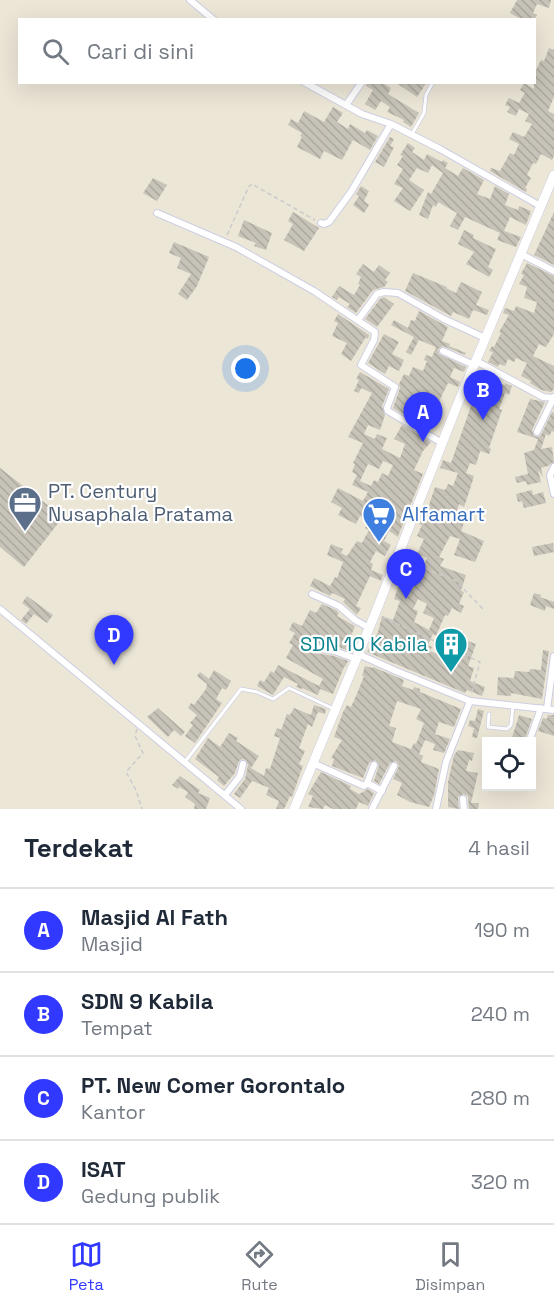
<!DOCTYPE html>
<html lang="id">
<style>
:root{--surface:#fff;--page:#f2f2f3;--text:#1f2937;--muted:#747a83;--line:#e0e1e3;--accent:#3138ff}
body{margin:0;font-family:"Space Grotesk",sans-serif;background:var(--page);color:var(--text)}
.controls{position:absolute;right:18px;bottom:18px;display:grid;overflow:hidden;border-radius:0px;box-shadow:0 6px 24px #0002}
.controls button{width:54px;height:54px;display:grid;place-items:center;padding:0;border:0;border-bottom:2px solid var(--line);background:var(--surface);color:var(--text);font:30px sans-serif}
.you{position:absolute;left:246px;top:369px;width:21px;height:21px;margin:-15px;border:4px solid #fff;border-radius:50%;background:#1a73e8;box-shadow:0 0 0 9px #1a73e833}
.badge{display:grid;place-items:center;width:39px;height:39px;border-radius:50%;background:var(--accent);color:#fff;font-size:20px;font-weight:700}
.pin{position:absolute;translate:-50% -50px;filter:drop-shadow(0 2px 3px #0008)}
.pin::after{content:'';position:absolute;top:32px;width:21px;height:18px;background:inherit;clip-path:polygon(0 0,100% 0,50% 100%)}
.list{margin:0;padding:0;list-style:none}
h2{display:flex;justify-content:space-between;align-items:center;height:78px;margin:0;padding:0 24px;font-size:26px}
h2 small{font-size:20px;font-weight:400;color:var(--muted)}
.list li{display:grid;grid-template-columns:39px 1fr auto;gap:18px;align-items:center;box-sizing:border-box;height:84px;padding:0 24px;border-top:2px solid var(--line)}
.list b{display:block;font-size:22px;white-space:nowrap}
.list p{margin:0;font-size:20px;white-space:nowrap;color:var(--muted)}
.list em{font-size:20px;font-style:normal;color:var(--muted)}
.icon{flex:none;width:33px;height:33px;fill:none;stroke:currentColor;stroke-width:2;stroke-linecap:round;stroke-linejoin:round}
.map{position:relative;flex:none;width:554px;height:809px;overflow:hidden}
.search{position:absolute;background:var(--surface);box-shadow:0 6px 24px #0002;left:18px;right:18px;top:18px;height:66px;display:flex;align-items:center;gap:15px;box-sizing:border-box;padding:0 21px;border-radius:0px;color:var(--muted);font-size:22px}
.sheet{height:414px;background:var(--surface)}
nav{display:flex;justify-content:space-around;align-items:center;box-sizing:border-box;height:84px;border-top:2px solid var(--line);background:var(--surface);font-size:16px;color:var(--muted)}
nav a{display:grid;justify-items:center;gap:3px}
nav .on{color:var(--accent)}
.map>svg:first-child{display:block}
.building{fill:url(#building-back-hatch);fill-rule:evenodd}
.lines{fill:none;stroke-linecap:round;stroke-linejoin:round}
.lane-casing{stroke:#cdcee3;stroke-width:4.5}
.street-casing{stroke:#cdcee3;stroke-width:8}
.secondary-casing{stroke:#cdcee3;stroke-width:10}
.path{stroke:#cbcbcb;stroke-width:1.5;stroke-dasharray:4.5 3;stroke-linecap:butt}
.lane{stroke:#fff;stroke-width:3}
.street{stroke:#fff;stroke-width:6}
.secondary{stroke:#fff;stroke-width:9}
.labels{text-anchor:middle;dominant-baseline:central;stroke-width:4.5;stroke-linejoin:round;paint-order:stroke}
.service-label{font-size:20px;fill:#4e5e75;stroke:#fff;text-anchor:start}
.shop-label{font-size:20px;fill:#366cbe;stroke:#fff;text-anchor:start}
.culture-label{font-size:20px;fill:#0d838f;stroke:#fff;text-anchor:end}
</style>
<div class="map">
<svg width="554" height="809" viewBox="0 0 554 809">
<defs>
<pattern id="building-back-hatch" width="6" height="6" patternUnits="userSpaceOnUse" patternTransform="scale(1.5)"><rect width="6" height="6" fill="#c7c3b8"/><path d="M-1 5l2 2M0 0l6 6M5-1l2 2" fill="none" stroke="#aba89e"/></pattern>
</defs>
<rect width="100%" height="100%" fill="#ece6d7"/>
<!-- building -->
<path class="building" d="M517,0H551L549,8L537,4L533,13L537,15L534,20H523L510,13Z
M549,48L554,50V97L548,111L554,114V155L552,160L541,154L536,164L533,163L527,175L531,178L525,188L527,189L526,192L490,171L491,168L500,171L510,153L514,155L519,144L509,139L513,132L524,137L532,124L525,121L529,114L519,109L516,116L507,112L510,107L505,105L509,98L519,103L525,93L520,90L524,83L534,89V74L541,60L544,61Z
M367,82H381L391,88L388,94L419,113L411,127L403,122L404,120L387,112L390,107L381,101L375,110L365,104L373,90L366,86Z
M395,82H427L417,97Z
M333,107L343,113L337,122L348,129L350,124L365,133L367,130L378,136L370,150L353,140L342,160L324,151L320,159L297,147L302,137L300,136L302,133L288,125L291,119L298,123L304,111L324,122Z
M390,137L394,139L390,146L394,147L384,167L375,162Z
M408,143L415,148L412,152L424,160L427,154L442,162L443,160L448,163L445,168L458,176L463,168L484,180L477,194L490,199L495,186L509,194L505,205L518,210L519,206L531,211L526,225L510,217L504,231L521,237L516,247L497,240L500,233L465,217L458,230L450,226L457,213L438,202L436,207L433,205L428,219L419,215L428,192L431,194L443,173L432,165L428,173L417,168L409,180L424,190L410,211L394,201L403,188L394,184L403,169L397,165L403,156L400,155Z
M153,178L167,185L157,201L143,193Z
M361,186L369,191L364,201L369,205L364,213L353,205L359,196L356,194Z
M293,212L319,228L304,251L284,240L293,224L288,221Z
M554,212V265L534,255Z
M244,220L272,233L266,250L254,246L256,243L238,236Z
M464,230L474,235L473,238L496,249L488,267L493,270L489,277L466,264L474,252L458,244Z
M174,242L209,257L197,286L187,300L178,294L191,274L177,268L181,258L169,253Z
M527,263L554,276V334L546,347L539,344L533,356L554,366V389L551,392L541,390L530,383L531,381L521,376L527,363L516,358L514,362L508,359L505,366L499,364L498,367L488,362L493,352L489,351L492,346L494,347L501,333L499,332L509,315L503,313L505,308L514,311L516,306L534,313L537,302L524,298L527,287L519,284L524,275L521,274Z
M363,264L374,272L379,265L390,273L385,280L388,282L384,287L373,290L356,313L347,307L350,304L339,297L337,300L332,297L339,286L354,295L360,285L358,284L361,277L356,274Z
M413,273L447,287L446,288L456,293L461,282L482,292L476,305L489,310L487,315L473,310L469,319L453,312L451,316L405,291Z
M384,297L394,304L377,327L365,319L380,299Z
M419,311L448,327L442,341L450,344L449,346L466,353L465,355L443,346L438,349L439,354L466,367L464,372L454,368L450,377L460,382L458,387L448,383L435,410L419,403L411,419L393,408L400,388L399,384L404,374L409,376L413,367L423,371L427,361L424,360L426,355L432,357L436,347L419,340L411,355L406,352L414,337L391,325L394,320L408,328L411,320L415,321Z
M338,314L369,335L368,339L366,337L351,361L341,354L347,343L332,336L338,323L334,321Z
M384,334L399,342L392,354L404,360L399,371L389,366L385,374L368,363Z
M483,371L496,378L494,382L505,385V383L512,386L509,395L505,393L499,409L502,410L489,448L491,449L489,454L480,451L476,465L470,463L466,473L474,476L471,486L464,507L459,504L455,517L465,520L461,531L484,541L475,562L454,555L460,539L450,536L439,557L444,559L440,566L466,575L461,591L464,592L459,604L464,606L461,613L452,608L448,616L445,615L436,636L433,634L428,645L432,647L430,651L447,658L448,654L460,658L465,640L476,644L468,666L474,668L470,681L485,687L482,696L467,690L465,693L367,652L378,632L382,616L393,620L400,601L394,599L403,572L406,573L411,563L422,569L427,558L417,554L424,539L417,536L422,525L419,524L422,519L424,520L435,487L445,490L448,484L453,486L458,473L440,468L443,460L451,463L477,389L494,396L497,389L480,380ZM418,599L427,604L423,613L434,618L429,630L414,622L418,611L413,609Z
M360,372L389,389L382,406L385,415L380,430L368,425L364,434L375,439L377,434L387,438L382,449L400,458L405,444L394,439L402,425L431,442L423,451L414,470L423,474L399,534L398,537L389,531L384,541L391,545L385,556L376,551L370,562L373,564L371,570L383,575L381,581L370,576L356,606L361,608L357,615L343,602L345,599L332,593L330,596L310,586L314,578L330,586L335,577L337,578L343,562L327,555L331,544L343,549L341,553L347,556L357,541L362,543L369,530L365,528L370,521L360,516L356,524L338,515L342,508L331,502L338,488L363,501L368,492L352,485L357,475L352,472L355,464L353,463L363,443L348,437L372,393L361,388L359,393L354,391L359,380L356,379ZM383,461L393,465L388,476L382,473L378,482L374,480L371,486L360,481L368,464L379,469Z
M530,399L545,402L532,430L534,436L538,437L541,435L552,412L554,413V432L552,431L549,436L546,434L541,449L552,447L554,462L548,466L541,468L543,477L538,470L541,482L527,485L526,481L517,483L515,477L528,474L524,453L534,450L538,439L517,432Z
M0,468L63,517L24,567L0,547Z
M532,490L533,495L543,492L546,503L524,508L522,501L518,502L516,494Z
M553,543L554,552L534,556L532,547Z
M534,593L541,595L540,597L554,602V609L546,606L545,611L530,605Z
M27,596L53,615L47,623L34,614L26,624L21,620L30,609L22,603Z
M322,604L336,610L339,613L337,616L355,626L346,648L352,652L336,646L311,642L305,646V649L309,652L334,656L348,661L345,667H344L333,694L320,689L318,695L302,688L301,689L296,687L298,684L284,677L273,695L257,686L260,680L264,682L271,671L274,673L278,665L319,686L323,679L286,658L293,645L289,643L295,633L289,630L293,622L302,626L310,610L316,613Z
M543,650L549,651L542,699L511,693V696L497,695L498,677L514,678L515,671L529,672L530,669L541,670Z
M365,666L373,668V667L404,680L402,686L413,690L414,687L420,689V692L425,694L461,709L454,727L439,722L435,734L450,739L444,753L433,750L435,744L425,740L419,754L423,756L421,762L439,769L434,795L429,807L410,802L397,795L402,783L393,779L399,766L396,761L390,763L379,784L374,781L379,765L375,760L369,763L363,778L332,766L334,759L331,758L342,740L334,737L343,712L347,705L351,707L356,696L364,676H362ZM397,701L421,709L416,719L424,723L416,744L414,743L411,749L392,742L396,728L389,726Z
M214,670L231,681L226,690L222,688L216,699L222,703L195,743L185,736L193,725L190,723L197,715L188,708L191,703L194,705L206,689L207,684L197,676L200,672L209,679Z
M314,705L326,709L325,714L318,712L312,727L308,724L299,748L305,751L299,764L303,766L292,797L290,796L284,809H276L279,801L266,795L269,788L267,787L252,781L240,798L234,794L245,779L248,765L246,760L242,759L239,761L235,773L224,786L217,780L219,777L195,759L208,738L220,747L229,733L238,738L236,741L259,756L251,768L264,776L266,768L270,769L280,738L274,736L277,728L281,730L287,714L290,715L294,708L311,715Z
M158,708L185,732L181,736L174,730L168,737L147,717Z
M478,709L484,711L477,738L472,737L474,728L468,726L470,720L475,721Z
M519,715L532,719L524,741H511Z
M548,715H554V736L538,731L543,718L547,719Z
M458,750L474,753L472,761L469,760L466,771L478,773L471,803H479L478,809H469L468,796L463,794L458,797L459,809L448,807V782L454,755Z
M321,772L351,786L350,789L359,794L368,789L374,793L368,806L359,802L356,809H333L325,805L323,809L308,807L313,796L308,794Z
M180,776L200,790L198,793L210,798L206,809H194L195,804L185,797L188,792L179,787L178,789L172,785Z"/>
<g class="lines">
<defs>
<path id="lane" d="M412,134L424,113L426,95L433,82
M489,714L488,727L507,729L511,725L513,706
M184,763L241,689L257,692L273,699L289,688L334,709"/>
<path id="street" d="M190,0L214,20
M304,82L362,114L391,124L440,149L542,207
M346,105L362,82
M157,213L236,247L314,291L375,332L374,340L361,365L395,387L387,408L388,411L442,443
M321,223L324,224L329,222L351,192L391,124
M521,254L554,271
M358,320L377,294L384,292L398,293L444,319L485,338
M443,351L474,365
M476,361L543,397L554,398
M537,432L554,397
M554,467L550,475L554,494
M312,594L339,606L355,620L369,628
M0,609L241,809
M310,647L335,651L356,659
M358,654L396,671L470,701L446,762L436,809
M470,701L554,710
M547,709L554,656
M529,742L541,708
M313,763L364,786L367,783L374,765
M367,783L382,791
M225,795L240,776L243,764
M463,799L464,809
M372,809L394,766"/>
<path id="secondary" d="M294,809L375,614L456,408L554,175"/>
</defs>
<!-- lane casing -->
<use href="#lane" class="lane-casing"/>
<!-- street casing -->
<use href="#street" class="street-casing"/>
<!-- secondary casing -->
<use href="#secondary" class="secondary-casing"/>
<!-- path -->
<path class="path" d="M227,235L249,186L252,184L315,220
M404,560L456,581L483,609
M382,617L480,662L471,695
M137,729L135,736L143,753L126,772L136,790L142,809"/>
<!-- lane -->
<use href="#lane" class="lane"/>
<!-- street -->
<use href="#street" class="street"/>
<!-- secondary -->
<use href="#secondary" class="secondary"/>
</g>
<!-- icons -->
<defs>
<symbol id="office-pin" viewBox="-11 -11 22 30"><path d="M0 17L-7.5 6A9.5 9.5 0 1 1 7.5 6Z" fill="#5c6f8a" stroke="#fff"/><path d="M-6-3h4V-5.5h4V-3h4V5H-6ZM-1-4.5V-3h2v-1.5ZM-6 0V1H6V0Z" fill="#fff"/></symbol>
<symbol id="supermarket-pin" viewBox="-11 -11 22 30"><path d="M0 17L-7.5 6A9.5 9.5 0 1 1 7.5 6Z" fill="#3f7fe0" stroke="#fff"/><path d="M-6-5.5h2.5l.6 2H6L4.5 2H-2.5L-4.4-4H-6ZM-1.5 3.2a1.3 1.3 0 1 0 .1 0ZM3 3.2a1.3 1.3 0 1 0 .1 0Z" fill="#fff"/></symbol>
<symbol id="building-pin" viewBox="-11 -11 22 30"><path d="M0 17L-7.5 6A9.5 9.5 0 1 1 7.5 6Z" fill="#0f9aa8" stroke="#fff"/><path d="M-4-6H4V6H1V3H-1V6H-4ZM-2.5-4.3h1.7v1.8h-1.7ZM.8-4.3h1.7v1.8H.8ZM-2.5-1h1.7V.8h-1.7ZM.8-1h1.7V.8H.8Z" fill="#fff"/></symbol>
</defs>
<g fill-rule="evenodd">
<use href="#office-pin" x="6" y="484" width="38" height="52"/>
<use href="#supermarket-pin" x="360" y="495" width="38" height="52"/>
<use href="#building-pin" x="432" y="625" width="38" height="52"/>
</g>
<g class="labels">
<!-- service labels -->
<g class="service-label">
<text x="48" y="491">PT. Century<tspan x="48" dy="23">Nusaphala Pratama</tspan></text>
</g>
<!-- shop labels -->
<g class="shop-label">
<text x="402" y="514">Alfamart</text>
</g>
<!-- culture labels -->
<g class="culture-label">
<text x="428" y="644">SDN 10 Kabila</text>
</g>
</g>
</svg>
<div class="controls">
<button><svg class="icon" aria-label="locate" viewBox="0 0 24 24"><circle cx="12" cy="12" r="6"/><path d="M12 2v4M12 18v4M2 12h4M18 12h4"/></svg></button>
</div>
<div class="you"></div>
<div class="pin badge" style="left:423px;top:442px">A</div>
<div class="pin badge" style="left:483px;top:420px">B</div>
<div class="pin badge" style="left:406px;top:599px">C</div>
<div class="pin badge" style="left:114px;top:665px">D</div>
<div class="search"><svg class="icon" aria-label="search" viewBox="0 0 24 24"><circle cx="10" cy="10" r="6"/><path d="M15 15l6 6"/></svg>Cari di sini</div>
</div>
<section class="sheet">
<h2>Terdekat<small>4 hasil</small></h2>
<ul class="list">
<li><span class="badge">A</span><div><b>Masjid Al Fath</b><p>Masjid</p></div><em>190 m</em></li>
<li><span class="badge">B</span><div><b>SDN 9 Kabila</b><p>Tempat</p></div><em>240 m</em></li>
<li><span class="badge">C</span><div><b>PT. New Comer Gorontalo</b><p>Kantor</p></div><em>280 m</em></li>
<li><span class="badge">D</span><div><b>ISAT</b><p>Gedung publik</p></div><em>320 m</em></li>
</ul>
</section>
<nav>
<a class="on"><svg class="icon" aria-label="map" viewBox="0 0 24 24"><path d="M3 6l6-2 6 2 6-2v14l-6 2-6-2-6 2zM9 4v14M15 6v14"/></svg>Peta</a>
<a><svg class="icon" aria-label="directions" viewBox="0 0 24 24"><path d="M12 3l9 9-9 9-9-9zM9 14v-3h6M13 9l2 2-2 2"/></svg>Rute</a>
<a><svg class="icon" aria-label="saved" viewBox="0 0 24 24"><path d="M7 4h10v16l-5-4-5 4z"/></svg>Disimpan</a>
</nav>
